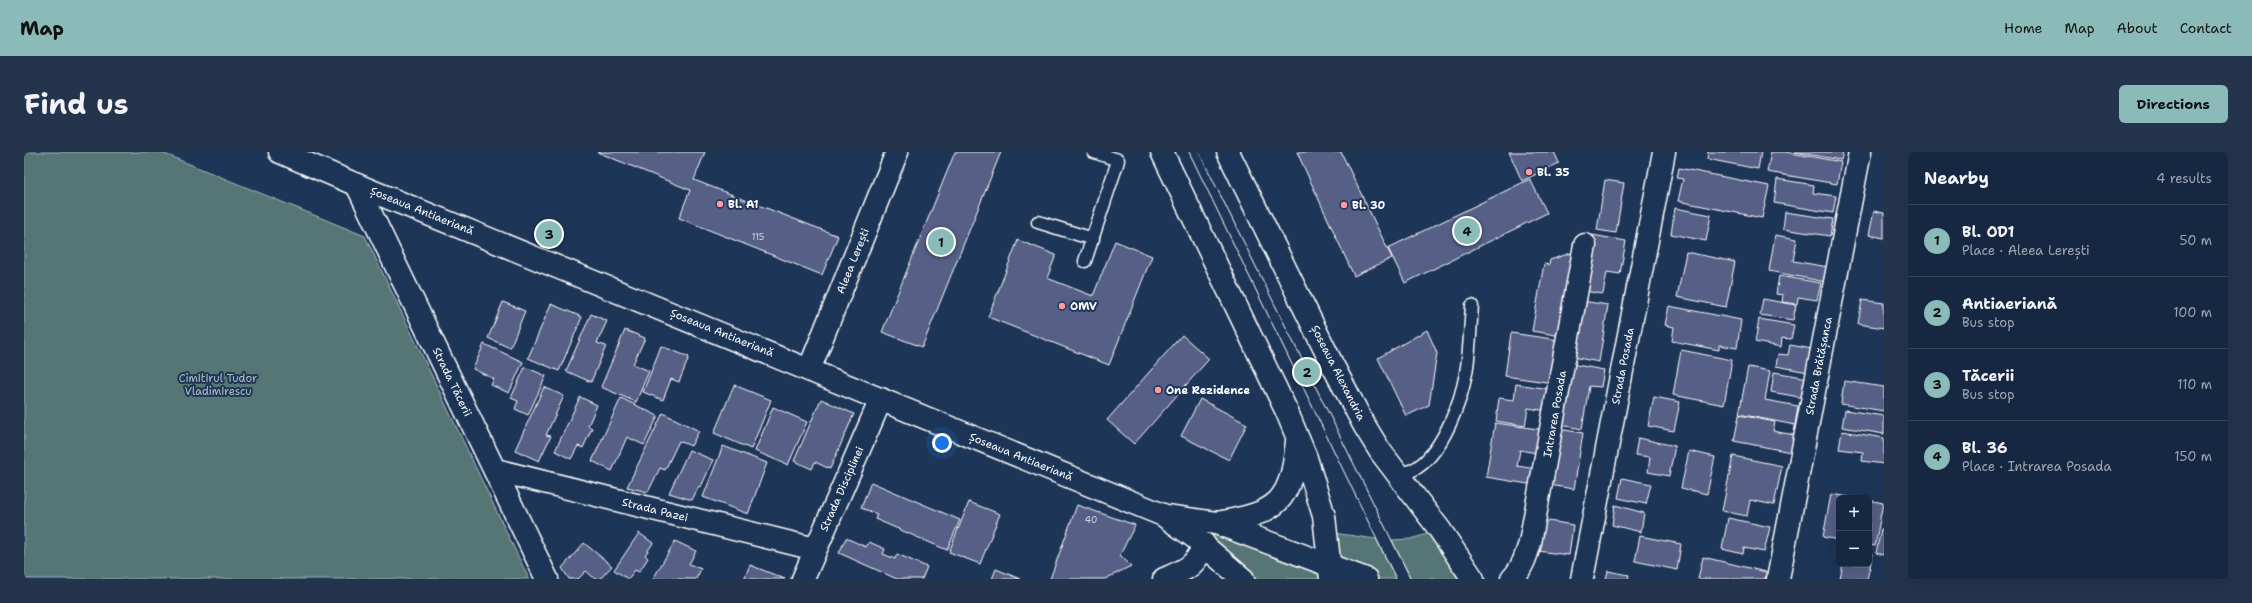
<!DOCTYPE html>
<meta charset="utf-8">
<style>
:root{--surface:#162841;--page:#23344c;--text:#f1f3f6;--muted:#9ea6b1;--line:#35445a;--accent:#8bbbb9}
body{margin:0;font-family:"Shantell Sans",sans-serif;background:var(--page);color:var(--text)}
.controls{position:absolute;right:12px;bottom:12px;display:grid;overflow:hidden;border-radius:6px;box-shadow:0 4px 16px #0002}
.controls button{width:36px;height:36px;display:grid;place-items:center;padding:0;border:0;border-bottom:1px solid var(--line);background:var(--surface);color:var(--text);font:20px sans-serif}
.you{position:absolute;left:918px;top:291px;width:14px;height:14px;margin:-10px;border:3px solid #fff;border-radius:50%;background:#1a73e8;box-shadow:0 0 0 6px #1a73e833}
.badge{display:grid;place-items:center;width:26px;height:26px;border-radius:50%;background:var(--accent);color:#111;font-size:13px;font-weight:700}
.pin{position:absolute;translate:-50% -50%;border:2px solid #fff;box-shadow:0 1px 4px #0006}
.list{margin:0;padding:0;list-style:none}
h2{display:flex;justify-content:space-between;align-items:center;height:52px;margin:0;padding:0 16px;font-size:17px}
h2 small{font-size:13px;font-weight:400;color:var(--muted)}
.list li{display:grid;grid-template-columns:26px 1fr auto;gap:12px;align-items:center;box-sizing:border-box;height:72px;padding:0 16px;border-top:1px solid var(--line)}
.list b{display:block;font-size:15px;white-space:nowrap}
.list p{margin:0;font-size:13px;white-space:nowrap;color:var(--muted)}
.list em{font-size:13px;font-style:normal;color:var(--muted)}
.map{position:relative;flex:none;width:1860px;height:427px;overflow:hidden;border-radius:6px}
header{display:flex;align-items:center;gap:24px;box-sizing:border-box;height:56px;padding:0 20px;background:var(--accent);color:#111}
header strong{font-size:19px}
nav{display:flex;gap:22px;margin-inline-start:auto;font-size:14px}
.intro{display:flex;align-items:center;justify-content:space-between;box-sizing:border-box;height:96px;padding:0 24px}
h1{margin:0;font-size:28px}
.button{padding:10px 18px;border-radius:6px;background:var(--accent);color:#111;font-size:14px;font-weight:700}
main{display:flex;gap:24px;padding:0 24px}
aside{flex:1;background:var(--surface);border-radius:6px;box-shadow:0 4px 16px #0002}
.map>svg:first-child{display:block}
.green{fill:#577574;stroke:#abbaba}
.building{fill:#575f85;stroke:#fff}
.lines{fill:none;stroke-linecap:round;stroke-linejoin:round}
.lane-casing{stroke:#fff;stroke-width:15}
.street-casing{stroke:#fff;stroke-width:25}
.secondary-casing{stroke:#fff;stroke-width:25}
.primary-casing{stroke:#fff;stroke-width:25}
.lane{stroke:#1d3557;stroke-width:12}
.street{stroke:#1d3557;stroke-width:22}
.secondary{stroke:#1d3557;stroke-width:22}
.primary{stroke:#1d3557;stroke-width:22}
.tram{stroke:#fff;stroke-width:1}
.poi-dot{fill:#ff9aa2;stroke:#1d3557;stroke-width:1.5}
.labels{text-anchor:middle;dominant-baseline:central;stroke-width:4;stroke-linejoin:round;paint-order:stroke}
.number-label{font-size:9px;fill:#d5d7e0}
.poi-label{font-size:11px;font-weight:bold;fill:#fff;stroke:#1d3557;text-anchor:start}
.street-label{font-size:11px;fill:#fff;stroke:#1d3557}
.park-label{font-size:11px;fill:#b3c1c0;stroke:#1d3557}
</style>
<header>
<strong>Map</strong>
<nav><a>Home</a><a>Map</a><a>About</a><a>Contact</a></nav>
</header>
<div class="intro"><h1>Find us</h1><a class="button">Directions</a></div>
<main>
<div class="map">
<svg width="1860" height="427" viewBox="0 0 1860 427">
<rect width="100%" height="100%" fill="#1d3557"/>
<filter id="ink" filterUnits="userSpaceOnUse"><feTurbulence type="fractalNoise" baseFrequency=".025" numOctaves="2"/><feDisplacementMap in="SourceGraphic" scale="8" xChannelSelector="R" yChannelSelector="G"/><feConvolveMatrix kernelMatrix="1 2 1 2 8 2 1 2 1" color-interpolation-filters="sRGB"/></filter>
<g filter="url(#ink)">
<!-- green -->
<path class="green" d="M0,0H136L341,84L505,427H0Z
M1179,368L1306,413L1302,380L1352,387L1372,427H1219L1170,385Z
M1416,378L1449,427H1387L1368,388L1387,387Z"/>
<!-- building -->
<path class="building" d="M573,0H681L670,28L814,84L798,123L655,66L666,38Z
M931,0H977L898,195L858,180Z
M1273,0H1317L1368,106L1330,124Z
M1485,0H1530L1535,11L1498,29Z
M1684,0H1737L1734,17L1683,7Z
M1747,0H1761L1817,10L1813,32L1743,20Z
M1771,0H1819L1817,8Z
M1655,16L1745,34L1738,66L1654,49L1659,27L1653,26Z
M1506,27L1523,61L1381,131L1364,96Z
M1753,27L1790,33L1789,41L1812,44L1809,61L1750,51Z
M1581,28L1600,31L1592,81L1573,78Z
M1651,56L1687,63L1682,89L1647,82Z
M1850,59L1860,61V86L1845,83Z
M1761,60L1809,67L1806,84L1759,77Z
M1568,83L1602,89L1596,122L1583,120L1579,142L1560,139Z
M1751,83L1773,87L1769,109L1804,115L1802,130L1745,119Z
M994,88L1032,103L1023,126L1069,144L1091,89L1128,104L1085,213L964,165Z
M1553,99L1537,184L1508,179L1520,112L1525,113L1526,108Z
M1662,100L1711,110L1702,155L1653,145Z
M1755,124L1797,131L1793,148L1774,145L1773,152L1758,150L1759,143L1752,142Z
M1739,147L1772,153L1769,168L1736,163Z
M1838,148L1860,151V176L1834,172Z
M1558,149L1584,153L1575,210L1549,205Z
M479,150L501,159L486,196L464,186Z
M527,152L558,165L535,219L504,206Z
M1645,154L1717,168L1713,196L1695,193V198L1648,189L1650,175L1641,173Z
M567,162L583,169L573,191L582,194L567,230L542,219Z
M1735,167L1770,173L1767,187L1758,186L1757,195L1731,190Z
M601,178L621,186L609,212L625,219L612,250L577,235Z
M1403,178L1413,201L1405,253L1382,264L1354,206Z
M1487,181L1535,188L1529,231L1481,224Z
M1158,183L1185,207L1110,292L1083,268Z
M460,192L499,210L485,241L467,233L470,227L449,217Z
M1766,193L1788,197L1784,220L1752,214L1754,202L1764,203Z
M637,194L665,205L655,230L647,227L639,248L619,240Z
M1657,198L1708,208L1700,253L1649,243Z
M1547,212L1580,218L1577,235L1565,234L1558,277L1537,273Z
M501,215L522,224L504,263L491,257L494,249L487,246Z
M1724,215L1746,219L1741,248L1774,254L1771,273L1715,262Z
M1750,220L1784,226L1781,246L1747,240Z
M1820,229L1860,235V259L1817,252Z
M1492,232L1526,237L1523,259L1504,256L1501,274L1472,269L1475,246L1490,248Z
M710,233L747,248L727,297L690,281Z
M520,235L540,244L522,283L527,284L515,309L491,298Z
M556,245L573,253L564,274L568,276L559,296L554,294L547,307L531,299Z
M1630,245L1656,250L1650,279L1624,274Z
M597,246L634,264L620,293L603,285L588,319L568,309Z
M797,247L830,262L806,317L791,310L788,317L770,309Z
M1176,247L1223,272L1205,308L1157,284Z
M749,255L783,270L764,313L731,299Z
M1821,258L1860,264V282L1818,275Z
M639,261L675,279L667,294L655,289L641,318L636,316L624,340L603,335Z
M1715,263L1751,270L1749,279L1775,284L1772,301L1710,289Z
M1471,271L1521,278L1518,302L1496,298L1493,314L1512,317L1510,333L1462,325Z
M1535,277L1559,281L1550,337L1525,333Z
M1818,279L1860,286V312L1838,309L1839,300L1815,297Z
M1614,286L1651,294L1645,324L1624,320L1626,305L1611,303Z
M699,294L743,311L724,362L679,345Z
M665,298L689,308L677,335L675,334L668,348L645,341Z
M1665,299L1691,305L1683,342L1657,336Z
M1709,304L1758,314L1750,353L1726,348L1723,364L1698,359Z
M1598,326L1627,332L1622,352L1594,346Z
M847,330L936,368L923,398L851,367L853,362L837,356Z
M1807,342L1832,346H1815V388L1799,385Z
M1845,348L1859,351L1851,394L1845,393Z
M945,350L976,362L956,412L925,400Z
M1053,353L1111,373L1096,403L1107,414L1081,427H1026Z
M1591,353L1620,361L1617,380L1588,373Z
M1704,366L1746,375L1740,400L1720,396L1719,402L1698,397Z
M1518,368L1549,373L1545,403L1514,399Z
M1857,377H1860V403L1852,401Z
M615,381L629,391L621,403L624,406L615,420L611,418L604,427L590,418Z
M1616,384L1657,392L1653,418L1611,409Z
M822,386L842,395L845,390L861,397L859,402L871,407L873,402L903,415L898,427H873L815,401Z
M651,389L672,399L665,412L677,417L672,427H629Z
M560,391L588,414L576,427H571L562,419L554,427H545L538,416Z
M1845,401L1849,402L1843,427H1816L1819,412H1845Z
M1679,405L1742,420L1741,427H1674Z
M726,413L761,427H720Z
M972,417L996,427H968Z
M1584,419L1605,423L1604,427H1582Z"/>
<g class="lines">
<defs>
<path id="lane" d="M1014,70L1069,87
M1061,109L1093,12L1094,8L1070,0
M1374,324C1380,321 1388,319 1394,315C1419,298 1437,250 1442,221C1446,199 1446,176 1448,154"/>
<path id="street" d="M333,33L523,427
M785,218L873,0
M471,318L791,397
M779,427L857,247
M1140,427C1161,418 1172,415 1180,392
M1488,427C1498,417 1502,404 1506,391L1561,93
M1558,427L1640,0
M1754,427L1836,0"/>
<path id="secondary" d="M256,0L333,33L1139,363L1170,385L1219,427
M1142,364L1192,371L1342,427"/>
<path id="primary" d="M1138,0L1263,260L1282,306L1300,364L1307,427
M1204,0L1308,212L1340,273L1356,299L1416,378L1449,427
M1192,371C1254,361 1267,351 1273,289"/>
</defs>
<!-- lane casing -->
<use href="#lane" class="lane-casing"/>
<!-- street casing -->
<use href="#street" class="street-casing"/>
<!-- secondary casing -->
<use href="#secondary" class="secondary-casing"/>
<!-- primary casing -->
<use href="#primary" class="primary-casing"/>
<!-- lane -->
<use href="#lane" class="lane"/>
<!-- street -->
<use href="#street" class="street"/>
<!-- secondary -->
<use href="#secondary" class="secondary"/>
<!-- primary -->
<use href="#primary" class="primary"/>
<!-- tram -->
<path class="tram" d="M1165,0L1372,427
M1175,0L1387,427"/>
</g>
</g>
<!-- markers -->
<g class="poi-dot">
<circle cx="1505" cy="20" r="4"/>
<circle cx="696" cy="52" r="4"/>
<circle cx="1320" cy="53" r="4"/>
<circle cx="1038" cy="154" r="4"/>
<circle cx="1134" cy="238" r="4"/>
</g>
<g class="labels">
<!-- number labels -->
<g class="number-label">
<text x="734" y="85">115</text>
<text x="1067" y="368">40</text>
</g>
<!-- poi labels -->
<g class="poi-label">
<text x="1513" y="20">Bl. 35</text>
<text x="704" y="52">Bl. A1</text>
<text x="1328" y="53">Bl. 30</text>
<text x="1046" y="154">OMV</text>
<text x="1142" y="238">One Rezidence</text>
</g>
<!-- street labels -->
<g class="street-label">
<text transform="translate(398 59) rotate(22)">Șoseaua Antiaeriană</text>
<text transform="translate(829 109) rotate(-68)">Aleea Lerești</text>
<text transform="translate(698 181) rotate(22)">Șoseaua Antiaeriană</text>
<text transform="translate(1599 214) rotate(-79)">Strada Posada</text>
<text transform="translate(1795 214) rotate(-79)">Strada Brătășanca</text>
<text transform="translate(1314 221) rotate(63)">Șoseaua Alexandria</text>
<text transform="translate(428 230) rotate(64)">Strada Tăcerii</text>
<text transform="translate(1531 262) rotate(-80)">Intrarea Posada</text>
<text transform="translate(997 305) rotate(22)">Șoseaua Antiaeriană</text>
<text transform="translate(818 337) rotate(-66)">Strada Disciplinei</text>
<text transform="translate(631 358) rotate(14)">Strada Pazei</text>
</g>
<!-- park labels -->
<g class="park-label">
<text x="194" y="226">Cimitirul Tudor<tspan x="194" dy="13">Vladimirescu</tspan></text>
</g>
</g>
</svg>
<div class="controls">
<button>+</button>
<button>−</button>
</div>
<div class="you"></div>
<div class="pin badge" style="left:917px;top:90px">1</div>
<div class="pin badge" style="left:1283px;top:220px">2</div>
<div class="pin badge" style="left:525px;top:82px">3</div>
<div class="pin badge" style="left:1443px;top:79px">4</div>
</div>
<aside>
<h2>Nearby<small>4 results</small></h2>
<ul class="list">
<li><span class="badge">1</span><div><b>Bl. OD1</b><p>Place · Aleea Lerești</p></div><em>50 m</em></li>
<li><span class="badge">2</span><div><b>Antiaeriană</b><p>Bus stop</p></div><em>100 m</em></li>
<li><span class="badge">3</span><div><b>Tăcerii</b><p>Bus stop</p></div><em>110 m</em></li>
<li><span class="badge">4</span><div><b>Bl. 36</b><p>Place · Intrarea Posada</p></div><em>150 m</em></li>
</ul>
</aside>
</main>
